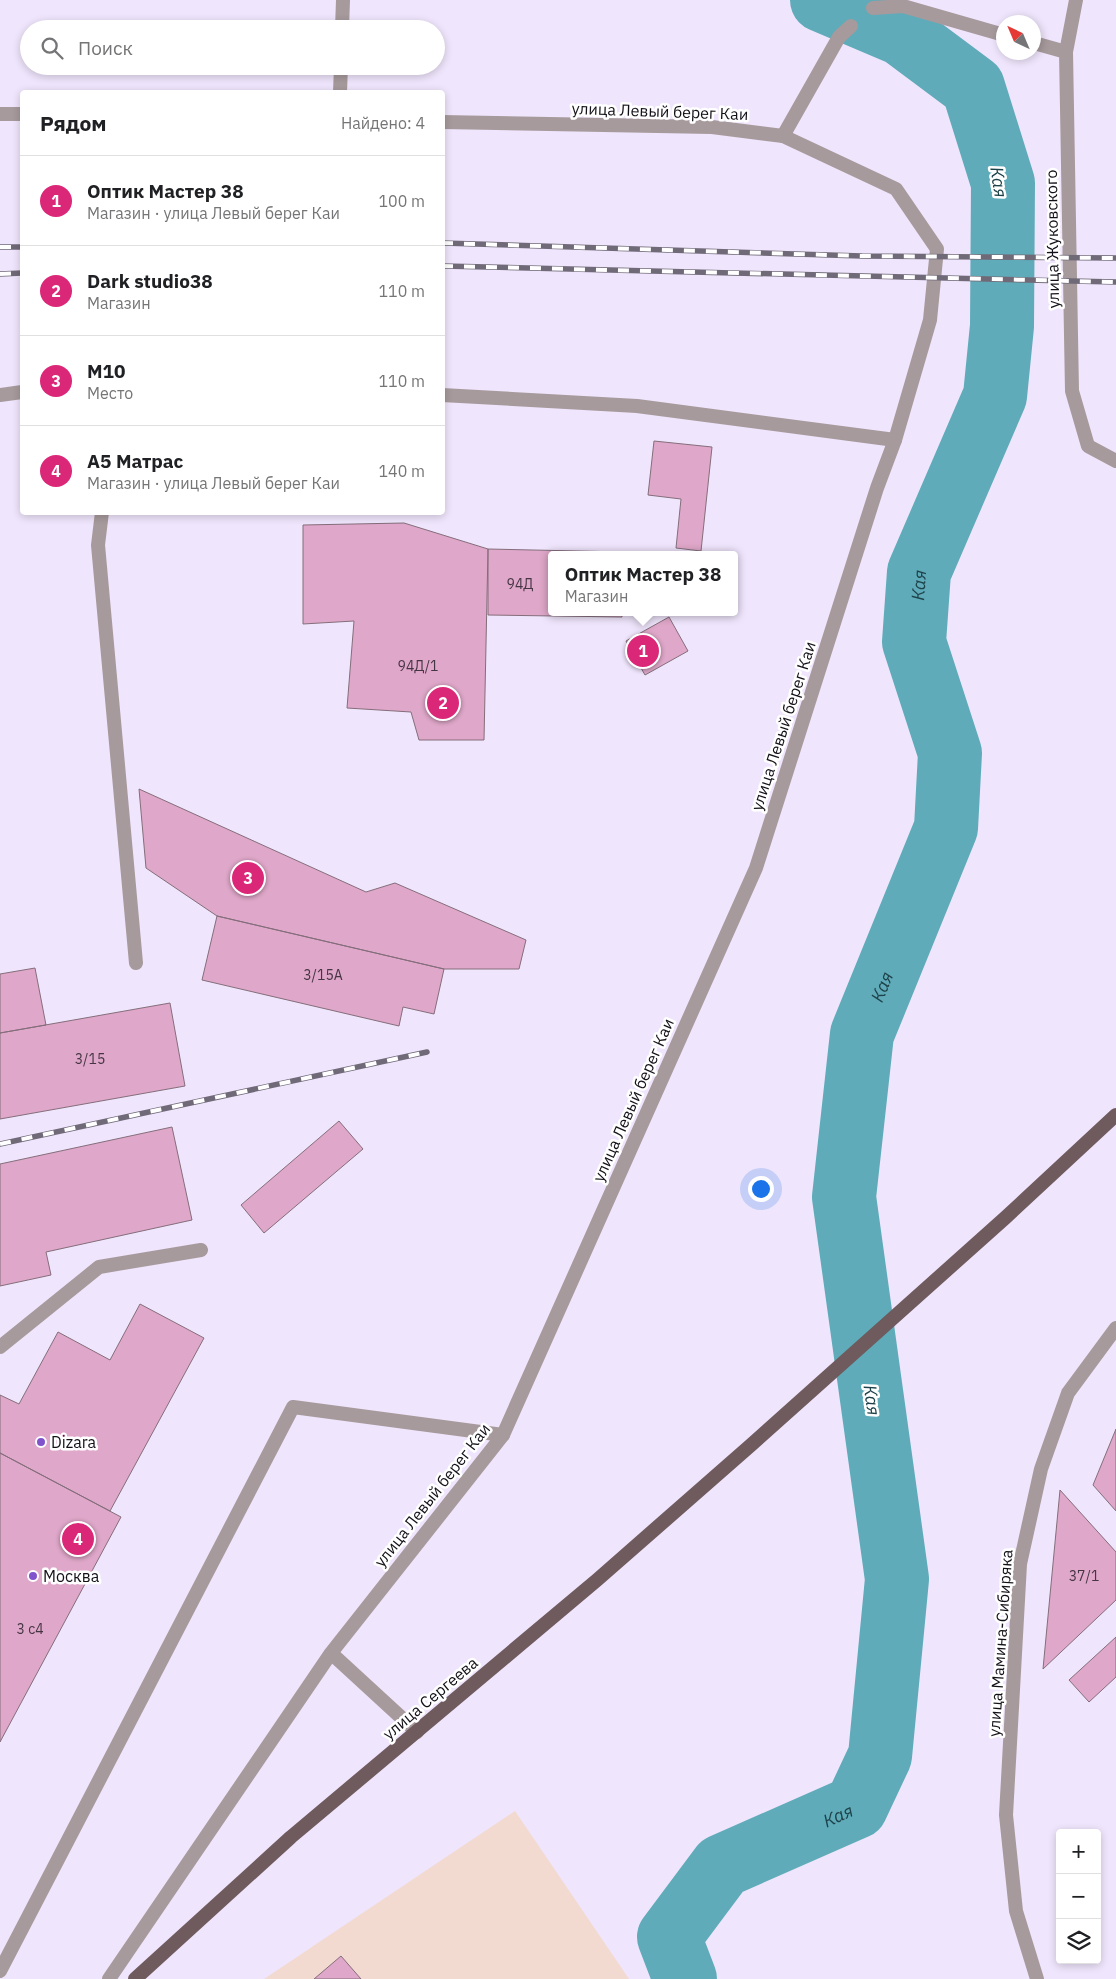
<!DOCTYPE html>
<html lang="ru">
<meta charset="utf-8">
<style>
:root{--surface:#fff;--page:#f6f6f6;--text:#202124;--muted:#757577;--line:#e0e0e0;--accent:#db2777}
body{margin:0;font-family:"IBM Plex Sans",sans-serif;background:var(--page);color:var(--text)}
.controls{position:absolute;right:15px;bottom:15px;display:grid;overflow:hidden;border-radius:5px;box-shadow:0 2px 8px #0003}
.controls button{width:45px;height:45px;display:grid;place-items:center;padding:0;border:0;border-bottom:1px solid var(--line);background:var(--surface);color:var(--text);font:25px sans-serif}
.compass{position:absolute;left:996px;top:15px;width:45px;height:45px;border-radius:50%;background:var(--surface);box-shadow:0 2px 8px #0003;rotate:316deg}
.you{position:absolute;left:760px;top:1188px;width:18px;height:18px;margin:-12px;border:4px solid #fff;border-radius:50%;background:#1a73e8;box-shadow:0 0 0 8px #1a73e833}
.badge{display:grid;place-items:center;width:32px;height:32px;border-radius:50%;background:var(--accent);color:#fff;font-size:16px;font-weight:700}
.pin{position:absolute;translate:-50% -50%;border:2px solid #fff;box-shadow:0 1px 5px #0006}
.popup{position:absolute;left:548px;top:551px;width:190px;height:65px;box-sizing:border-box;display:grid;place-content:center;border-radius:5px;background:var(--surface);filter:drop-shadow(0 1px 4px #0005);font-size:16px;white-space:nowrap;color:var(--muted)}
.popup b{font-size:19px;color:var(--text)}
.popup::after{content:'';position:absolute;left:50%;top:100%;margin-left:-10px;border:10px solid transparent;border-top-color:var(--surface)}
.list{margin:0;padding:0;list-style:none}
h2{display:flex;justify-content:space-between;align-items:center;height:65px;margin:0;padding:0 20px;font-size:21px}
h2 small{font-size:16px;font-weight:400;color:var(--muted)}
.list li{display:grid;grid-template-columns:32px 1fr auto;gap:15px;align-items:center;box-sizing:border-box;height:90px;padding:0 20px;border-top:1px solid var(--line)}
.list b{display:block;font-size:19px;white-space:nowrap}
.list p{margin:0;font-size:16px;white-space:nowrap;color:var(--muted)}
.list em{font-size:16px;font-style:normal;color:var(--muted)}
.icon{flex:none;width:28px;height:28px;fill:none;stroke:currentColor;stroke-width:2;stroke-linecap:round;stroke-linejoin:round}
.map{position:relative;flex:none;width:1116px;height:1979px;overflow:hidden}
.search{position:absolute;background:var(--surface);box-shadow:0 2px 8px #0003;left:20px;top:20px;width:425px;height:55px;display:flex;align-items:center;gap:12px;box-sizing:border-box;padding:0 18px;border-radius:28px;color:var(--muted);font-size:19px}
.panel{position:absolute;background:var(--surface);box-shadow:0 2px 8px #0003;left:20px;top:90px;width:425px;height:425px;border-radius:5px}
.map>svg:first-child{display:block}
.commercial{fill:#f2dad0}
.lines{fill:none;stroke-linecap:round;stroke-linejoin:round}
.river{stroke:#5fabb9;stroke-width:64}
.building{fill:#dfa7c9;stroke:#846e7b}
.service{stroke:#a79a9c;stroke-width:14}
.minor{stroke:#a79a9c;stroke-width:14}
.tertiary{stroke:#a79a9c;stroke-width:14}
.primary{stroke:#6f5a5d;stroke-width:14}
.rail-casing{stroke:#706a78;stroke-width:5.5}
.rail{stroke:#fff;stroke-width:4;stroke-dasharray:11;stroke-linecap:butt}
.poi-dot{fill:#8053cc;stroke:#fff;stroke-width:2}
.labels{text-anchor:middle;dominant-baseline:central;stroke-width:5;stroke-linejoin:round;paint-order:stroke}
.number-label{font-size:14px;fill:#463644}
.street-label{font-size:16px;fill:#131017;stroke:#fff}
.poi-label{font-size:16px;fill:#131017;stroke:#fff;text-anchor:start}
.water-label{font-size:18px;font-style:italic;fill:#1e4249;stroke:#fff}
</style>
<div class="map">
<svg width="1116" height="1979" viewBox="0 0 1116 1979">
<rect width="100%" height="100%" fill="#efe5fc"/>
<!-- commercial -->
<path class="commercial" d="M515,1811L629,1979H264Z"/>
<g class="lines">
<!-- river -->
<path class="river" id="s1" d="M685,1979L669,1937L722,1866L856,1807L880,1756L897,1579L844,1197L862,1034L946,828L950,753L914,642L919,572L995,396L1002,326L1003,183L973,87L902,34L822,0"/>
</g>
<!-- building -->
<path class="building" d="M654,441L712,447L701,551L676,548L681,499L648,495Z
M404,523L488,549L484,740H419L411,712L347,708L354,621L303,624V525Z
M488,549L623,552V555H552V612H622V617L488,615Z
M669,617L688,651L645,675L626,641Z
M139,789L366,892L395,883L526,940L519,969H444L217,916L146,868Z
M217,916L444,969L434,1014L403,1007L399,1026L202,980Z
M35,968L46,1025L0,1033V974Z
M170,1003L185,1086L0,1119V1033Z
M339,1121L363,1149L264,1233L241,1205Z
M172,1127L192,1220L46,1252L51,1275L0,1286V1164Z
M140,1304L204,1338L110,1511L0,1453V1395L19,1404L58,1332L110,1360Z
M1116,1429V1511L1093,1485Z
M0,1453L121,1517L0,1742Z
M1060,1490L1116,1552V1600L1043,1669Z
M1116,1637V1677L1089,1702L1069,1680Z
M341,1956L361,1979H314Z"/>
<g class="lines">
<!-- service -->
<path class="service" d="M0,395L22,392
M442,395L637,406L895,440
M102,512L98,545L136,963
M0,1347L99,1267L201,1250
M0,1971L293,1407L503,1435"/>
<!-- minor -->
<path class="minor" d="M1076,0L1066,52L1072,391L1088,446L1116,461
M873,8L903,6L1004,35
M342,29L343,0
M1034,43L1066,52
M340,92L341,66
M783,136L839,37L851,26"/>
<!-- tertiary -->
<path class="tertiary" d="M0,114H22
M331,1653L417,1732
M109,1979L331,1653L503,1435L756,868L877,488L895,440L930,320L937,249L896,189L783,136L712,127L442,122
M1037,1979L1016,1911L1006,1815L1020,1564L1041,1469L1068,1393L1116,1328"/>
<!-- primary -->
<path class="primary" d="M135,1979L291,1837L597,1580L751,1445L1005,1218L1116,1115"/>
<defs>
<path id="rail" d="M442,243L862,256L1116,258
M0,247H22
M442,266L1116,282
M0,274L22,273
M0,1144L427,1052"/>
</defs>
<!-- rail casing -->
<use href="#rail" class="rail-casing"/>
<!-- rail -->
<use href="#rail" class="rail"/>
</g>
<!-- markers -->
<g class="poi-dot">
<circle cx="41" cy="1442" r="5"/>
<circle cx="33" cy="1576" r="5"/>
</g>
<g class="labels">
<!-- number labels -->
<g class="number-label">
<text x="520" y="584">94Д</text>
<text x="418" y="666">94Д/1</text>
<text x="323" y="975">3/15А</text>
<text x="90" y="1059">3/15</text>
<text x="1084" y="1576">37/1</text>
<text x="30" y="1629">3 с4</text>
</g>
<!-- street labels -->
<g class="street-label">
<text transform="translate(660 111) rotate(2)">улица Левый берег Каи</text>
<text transform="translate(1052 239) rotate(-91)">улица Жуковского</text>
<text transform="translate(783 726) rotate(-72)">улица Левый берег Каи</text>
<text transform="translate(633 1100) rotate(-66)">улица Левый берег Каи</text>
<text transform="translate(432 1495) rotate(-52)">улица Левый берег Каи</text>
<text transform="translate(1000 1643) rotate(-86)">улица Мамина-Сибиряка</text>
<text transform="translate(430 1698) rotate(-40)">улица Сергеева</text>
</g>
<!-- poi labels -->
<g class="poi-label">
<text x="51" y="1442">Dizara</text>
<text x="43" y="1576">Москва</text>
</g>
<!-- water labels -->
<g class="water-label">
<text transform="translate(999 182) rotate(81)">Кая</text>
<text stroke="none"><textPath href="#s1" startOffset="1535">Кая</textPath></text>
<text stroke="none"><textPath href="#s1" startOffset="1115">Кая</textPath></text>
<text transform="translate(872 1400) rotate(82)">Кая</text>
<text stroke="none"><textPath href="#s1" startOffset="260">Кая</textPath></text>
</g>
</g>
</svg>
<div class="controls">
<button>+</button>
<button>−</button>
<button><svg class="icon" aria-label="layers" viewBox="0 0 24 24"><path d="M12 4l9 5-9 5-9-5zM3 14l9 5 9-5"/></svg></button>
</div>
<svg class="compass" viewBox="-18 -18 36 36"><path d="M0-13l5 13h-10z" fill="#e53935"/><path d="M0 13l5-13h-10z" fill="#757577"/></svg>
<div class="you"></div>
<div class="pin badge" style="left:643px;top:651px">1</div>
<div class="popup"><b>Оптик Мастер 38</b>Магазин</div>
<div class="pin badge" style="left:443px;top:703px">2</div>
<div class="pin badge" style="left:248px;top:878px">3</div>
<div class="pin badge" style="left:78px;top:1539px">4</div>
<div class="search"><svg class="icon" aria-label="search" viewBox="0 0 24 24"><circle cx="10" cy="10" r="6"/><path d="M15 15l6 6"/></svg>Поиск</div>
<section class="panel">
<h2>Рядом<small>Найдено: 4</small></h2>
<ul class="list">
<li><span class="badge">1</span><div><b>Оптик Мастер 38</b><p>Магазин · улица Левый берег Каи</p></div><em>100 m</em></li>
<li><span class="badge">2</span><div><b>Dark studio38</b><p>Магазин</p></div><em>110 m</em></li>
<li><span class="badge">3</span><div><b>M10</b><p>Место</p></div><em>110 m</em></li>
<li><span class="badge">4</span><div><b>А5 Матрас</b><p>Магазин · улица Левый берег Каи</p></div><em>140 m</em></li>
</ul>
</section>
</div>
